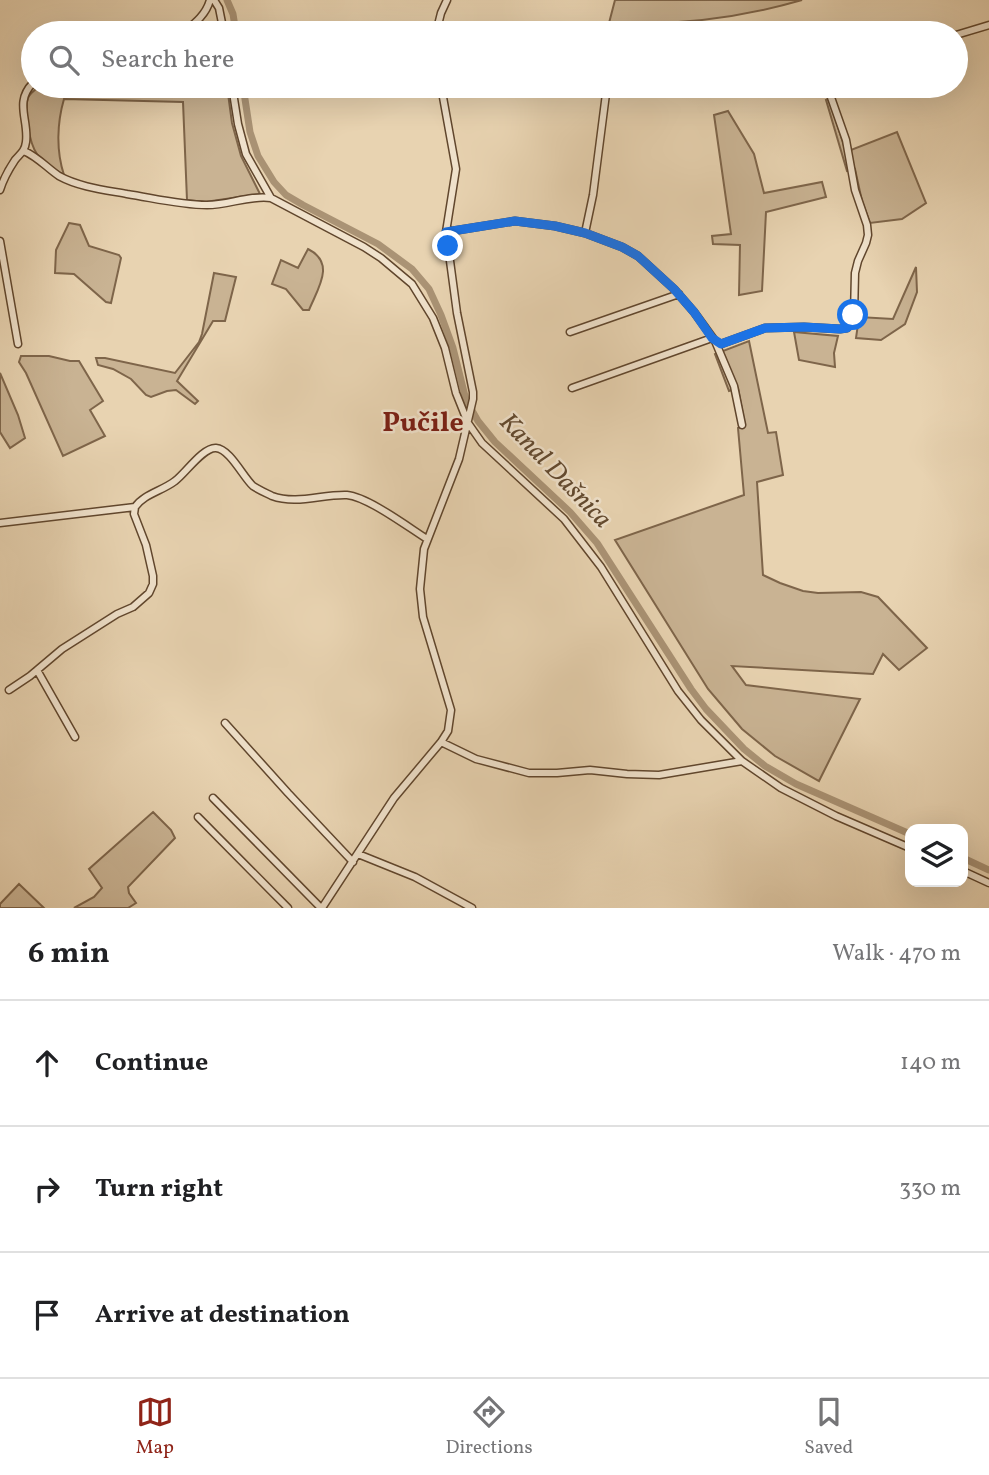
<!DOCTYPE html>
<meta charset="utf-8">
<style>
:root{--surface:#fff;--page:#f6f6f6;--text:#202124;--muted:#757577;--line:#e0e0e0;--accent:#8f2418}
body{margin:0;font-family:Vollkorn,serif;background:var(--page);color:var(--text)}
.controls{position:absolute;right:21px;bottom:21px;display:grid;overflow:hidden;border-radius:14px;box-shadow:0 7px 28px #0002}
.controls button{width:63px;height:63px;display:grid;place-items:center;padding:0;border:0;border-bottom:2px solid var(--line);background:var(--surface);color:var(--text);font:35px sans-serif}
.stop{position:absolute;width:21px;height:21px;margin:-16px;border:5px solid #1a73e8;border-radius:50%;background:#fff}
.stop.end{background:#1a73e8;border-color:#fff;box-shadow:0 2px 7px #0008}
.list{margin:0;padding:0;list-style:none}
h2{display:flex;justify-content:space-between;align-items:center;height:91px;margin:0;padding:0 28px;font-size:30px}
h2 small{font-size:23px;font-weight:400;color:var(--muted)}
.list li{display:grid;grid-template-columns:46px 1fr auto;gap:21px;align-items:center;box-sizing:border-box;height:126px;padding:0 28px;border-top:2px solid var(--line)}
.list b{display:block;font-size:26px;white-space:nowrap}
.list em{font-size:23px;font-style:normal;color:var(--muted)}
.icon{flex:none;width:38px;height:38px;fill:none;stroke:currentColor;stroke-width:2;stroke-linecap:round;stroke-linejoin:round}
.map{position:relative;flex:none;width:989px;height:908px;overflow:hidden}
.search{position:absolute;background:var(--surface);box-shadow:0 7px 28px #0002;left:21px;right:21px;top:21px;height:77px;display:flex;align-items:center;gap:18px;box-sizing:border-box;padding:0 24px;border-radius:38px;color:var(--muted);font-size:26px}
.sheet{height:469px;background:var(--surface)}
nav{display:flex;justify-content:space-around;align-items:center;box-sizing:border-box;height:98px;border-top:2px solid var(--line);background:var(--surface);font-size:19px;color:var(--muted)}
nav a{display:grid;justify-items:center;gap:4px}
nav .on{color:var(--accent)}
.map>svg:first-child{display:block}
.green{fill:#c9b393;stroke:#7e654a;stroke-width:2}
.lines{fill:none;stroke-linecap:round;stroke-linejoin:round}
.canal{stroke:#aa9375;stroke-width:7}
.street-casing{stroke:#60462d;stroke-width:9}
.street{stroke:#f0e2cc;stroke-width:6}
.route{stroke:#1a73e8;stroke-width:9}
.labels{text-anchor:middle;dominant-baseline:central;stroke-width:5;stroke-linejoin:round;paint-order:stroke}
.water-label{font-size:26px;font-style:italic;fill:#62492f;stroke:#f0e2cc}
.quarter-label{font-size:28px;font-weight:bold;fill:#7a1f14;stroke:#f0e2cc}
</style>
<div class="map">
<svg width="989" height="908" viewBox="0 0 989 908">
<rect width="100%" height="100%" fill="#e8d3b1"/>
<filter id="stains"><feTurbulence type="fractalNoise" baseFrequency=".00286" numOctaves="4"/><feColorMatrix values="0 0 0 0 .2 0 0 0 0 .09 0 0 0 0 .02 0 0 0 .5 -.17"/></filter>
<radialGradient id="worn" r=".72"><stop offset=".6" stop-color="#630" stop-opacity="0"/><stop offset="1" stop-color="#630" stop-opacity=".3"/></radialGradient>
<!-- green -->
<path class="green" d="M615,0H802C740,18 674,26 609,23Z
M40,86H227L232,123L241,156L260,194L205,202L187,200L183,102L64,99C57,123 56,151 64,175C55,170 43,162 37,154C29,143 24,110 28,98C30,93 36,89 40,86Z
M829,99L846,152L897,132L926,203L902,219L870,223L862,201L855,169L847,171L826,100Z
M728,111L754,154L764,193L822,182L826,197L766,212L762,291L739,295L740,245L713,244L712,236L731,234L714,115Z
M69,223L80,225L89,246L119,255L121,258L111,303L106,302L74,274L55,273L56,250Z
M308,249C336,263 318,288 309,310H303L286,289L272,284L281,260L298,268Z
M916,267L917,292L905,324L881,340L856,338L859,317L893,319Z
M214,273L236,277L225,321H213L177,381L198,401L195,404L176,390L167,391L151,397L146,395L131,379L113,369L98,365L96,358H105L175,373L199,342L202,334Z
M794,332L838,336L834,353L835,367L799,360Z
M749,341L768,433L776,432L783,475L757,482L763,575L780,583L803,591L818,593L861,592L878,597L927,648L899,670L883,654L873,674L732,666L746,685L860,699L819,781L775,756L742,729L708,689L615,540L744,495L738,428L745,426L738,388L729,391L715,354Z
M21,356H49L70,361H79L103,401L90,410L105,436L63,456L26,373L19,362Z
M0,373L18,415L25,438L10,448L0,432Z
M153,812L171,830L175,838L128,887L129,893L136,903L128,908H74L94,897L102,888L89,869Z
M19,884L44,908H0V904Z"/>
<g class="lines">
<!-- canal -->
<path class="canal" d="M227,0L233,14L236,33
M243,86L250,132L258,156L274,182L286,195L303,205L378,244L412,269L429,289L441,315L453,348L466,400L478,421L495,442L570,512L597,543L691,689L706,709L744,749L765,766L796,784L910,834
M963,858L989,870"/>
<defs>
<path id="street" d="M214,0L219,8L224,33
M183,33C194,24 206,15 210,0
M436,33L441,13L447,0
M956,35L989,25
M232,86L238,124L246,154L271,198L364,247L381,258L412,284L433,318L445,348L456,393L468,423L482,443L564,519L601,567L678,691L701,720L742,761L781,788L836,816L910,848
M24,151C38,157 47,168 59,176C79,187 105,190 127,194C153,198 180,205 207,205C229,205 249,195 271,198
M0,190C3,180 9,169 15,160C20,154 25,151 26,142C29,120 14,102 33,83
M446,232L515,221L555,226L585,233L622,247L638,256L674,289L694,312L715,341L734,386L742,425
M585,233L593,195L607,86
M0,241L18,344
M570,332L679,294
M715,341L721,344L765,328L804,327L840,329L847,328L851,324L854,315L855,273L858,261L866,243L868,235L867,225L855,190L846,140L827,86
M572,388L712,338
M0,523L135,507C144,494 162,491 175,481C185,474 203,447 216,448C230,449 243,477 253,486C259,490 266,493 272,496C297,505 322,494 347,495C368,497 408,527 427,539
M37,670L75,737
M9,690L30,676L62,649L117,614L133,607L149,593L153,584V576L146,545L134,514L135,507
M225,723L288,793L353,862
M441,742L476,759L529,773H557L590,770L627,774L659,775L742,761
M213,798L321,908
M198,817L288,908
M358,854L415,877L472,908
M963,871L989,883
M322,908L394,798L441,742L448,731L451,710L423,617L420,589L424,549L459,459L473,399V392L457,313L448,246L446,232L456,169L441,86"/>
</defs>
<!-- street casing -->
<use href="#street" class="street-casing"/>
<!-- street -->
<use href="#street" class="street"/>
</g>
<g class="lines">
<!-- route -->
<path class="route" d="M448,246L446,232L515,221L555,226L585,233L622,247L638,256L674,289L694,312L712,338L721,344L765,328L804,327L840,329L847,328L851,324L853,315"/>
</g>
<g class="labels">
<!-- water labels -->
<g class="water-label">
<text transform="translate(555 471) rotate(46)">Kanal Dašnica</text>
</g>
<!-- quarter labels -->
<g class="quarter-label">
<text x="423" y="423">Pučile</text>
</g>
</g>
<rect width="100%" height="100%" filter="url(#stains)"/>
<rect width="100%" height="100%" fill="url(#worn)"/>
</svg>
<div class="controls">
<button><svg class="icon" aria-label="layers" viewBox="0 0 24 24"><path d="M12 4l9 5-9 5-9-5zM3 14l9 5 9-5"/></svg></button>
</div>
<div class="stop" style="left:853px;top:315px"></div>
<div class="stop end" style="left:448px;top:246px"></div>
<div class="search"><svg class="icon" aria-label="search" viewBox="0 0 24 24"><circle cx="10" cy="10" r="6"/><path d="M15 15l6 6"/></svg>Search here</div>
</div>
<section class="sheet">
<h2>6 min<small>Walk · 470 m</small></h2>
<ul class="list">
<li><svg class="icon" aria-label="ahead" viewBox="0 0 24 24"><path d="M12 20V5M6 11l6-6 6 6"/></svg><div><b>Continue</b></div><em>140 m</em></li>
<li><svg class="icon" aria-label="right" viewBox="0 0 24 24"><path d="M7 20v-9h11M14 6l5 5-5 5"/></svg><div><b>Turn right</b></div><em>330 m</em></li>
<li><svg class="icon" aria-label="arrive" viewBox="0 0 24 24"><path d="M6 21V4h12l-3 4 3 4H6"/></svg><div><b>Arrive at destination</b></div></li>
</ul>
</section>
<nav>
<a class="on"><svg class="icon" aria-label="map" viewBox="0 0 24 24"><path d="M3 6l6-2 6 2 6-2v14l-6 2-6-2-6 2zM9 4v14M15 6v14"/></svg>Map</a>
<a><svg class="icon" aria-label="directions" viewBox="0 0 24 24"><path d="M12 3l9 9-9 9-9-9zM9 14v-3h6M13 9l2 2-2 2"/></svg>Directions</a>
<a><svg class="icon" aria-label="saved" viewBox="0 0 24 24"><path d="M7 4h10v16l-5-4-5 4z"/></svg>Saved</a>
</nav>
